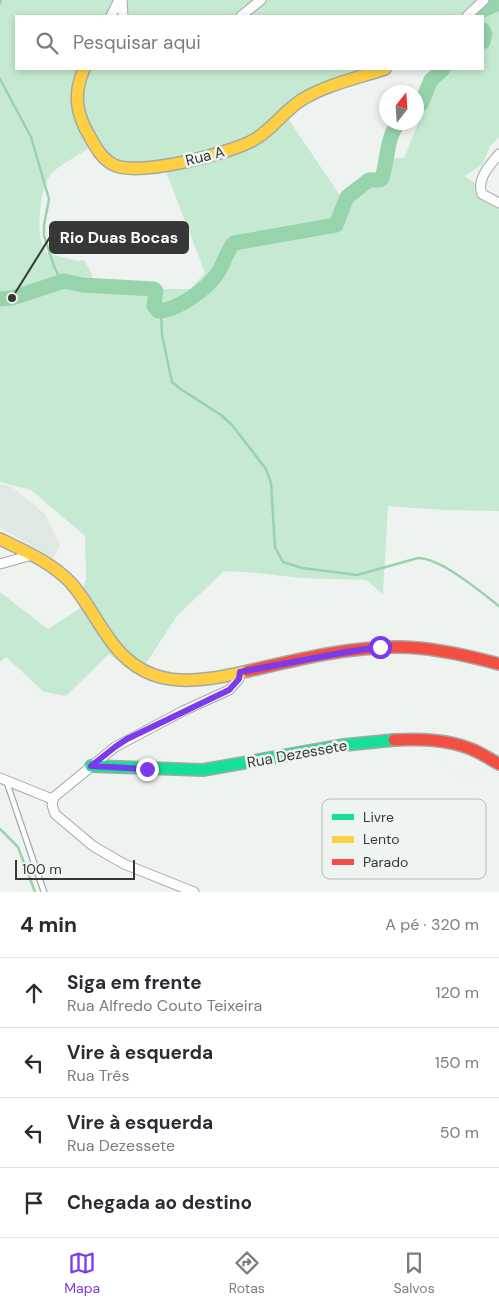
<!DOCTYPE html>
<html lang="pt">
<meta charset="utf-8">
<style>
:root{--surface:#fff;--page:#f7f7f7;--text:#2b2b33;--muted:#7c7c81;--line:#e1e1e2;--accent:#7c3aed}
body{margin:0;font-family:"DM Sans",sans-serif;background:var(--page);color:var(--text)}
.compass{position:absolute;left:379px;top:85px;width:45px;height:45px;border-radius:50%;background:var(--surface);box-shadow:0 2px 8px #0003;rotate:17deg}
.scale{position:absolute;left:15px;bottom:12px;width:120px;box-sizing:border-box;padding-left:5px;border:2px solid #353836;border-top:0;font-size:14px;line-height:18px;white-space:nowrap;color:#353836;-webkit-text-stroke:4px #eef4ef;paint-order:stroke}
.stop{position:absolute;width:15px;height:15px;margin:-11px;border:4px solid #7c3aed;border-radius:50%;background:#fff}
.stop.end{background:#7c3aed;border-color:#fff;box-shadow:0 1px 5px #0008}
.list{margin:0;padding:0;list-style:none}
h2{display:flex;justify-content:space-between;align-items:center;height:65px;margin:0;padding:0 20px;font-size:21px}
h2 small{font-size:16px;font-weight:400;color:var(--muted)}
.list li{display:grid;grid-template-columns:32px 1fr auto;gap:15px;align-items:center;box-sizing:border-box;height:70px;padding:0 20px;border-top:1px solid var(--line)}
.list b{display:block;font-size:19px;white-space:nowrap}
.list p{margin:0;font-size:16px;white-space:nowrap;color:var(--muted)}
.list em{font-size:16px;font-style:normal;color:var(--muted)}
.icon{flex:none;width:28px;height:28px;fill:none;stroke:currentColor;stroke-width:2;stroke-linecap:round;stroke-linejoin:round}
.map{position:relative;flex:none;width:499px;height:892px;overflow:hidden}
.search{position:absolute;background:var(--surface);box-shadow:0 2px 8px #0003;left:15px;right:15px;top:15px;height:55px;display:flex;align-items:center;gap:12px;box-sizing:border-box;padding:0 18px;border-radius:0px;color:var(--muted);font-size:19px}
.sheet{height:345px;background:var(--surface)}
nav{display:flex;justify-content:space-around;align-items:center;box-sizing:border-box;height:70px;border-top:1px solid var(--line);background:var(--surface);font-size:14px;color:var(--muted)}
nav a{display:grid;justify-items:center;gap:2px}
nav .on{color:var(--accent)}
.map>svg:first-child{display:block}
.built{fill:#dfe9e1}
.green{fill:#c6ead1;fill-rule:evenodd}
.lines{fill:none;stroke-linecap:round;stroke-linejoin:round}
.stream{stroke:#97d3ab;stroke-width:2.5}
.river{stroke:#97d3ab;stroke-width:15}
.lane-casing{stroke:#a5a8a6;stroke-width:7}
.street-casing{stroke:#a5a8a6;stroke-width:11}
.fast-casing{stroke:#a5a8a6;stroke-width:14}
.slow-casing{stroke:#a5a8a6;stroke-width:14}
.jam-casing{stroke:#a5a8a6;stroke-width:14}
.path{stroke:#dadbda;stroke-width:1;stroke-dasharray:1 4;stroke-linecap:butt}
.lane{stroke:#fdfdfd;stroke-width:4.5}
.street{stroke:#fdfdfd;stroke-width:9}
.fast{stroke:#16e098;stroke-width:11}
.slow{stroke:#ffcf43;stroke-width:11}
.jam{stroke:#f24e42;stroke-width:11}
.route{stroke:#7c3aed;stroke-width:6}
.labels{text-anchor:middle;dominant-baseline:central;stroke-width:5;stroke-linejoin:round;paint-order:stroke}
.street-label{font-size:15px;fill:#353836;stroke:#eef4ef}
.key{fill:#eef4ef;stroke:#b6bcb8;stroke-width:1}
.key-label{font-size:14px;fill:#353836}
.leader{fill:none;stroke:#353836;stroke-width:2}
.callout-dot{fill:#353836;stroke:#eef4ef;stroke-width:2}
.callout{fill:#353836;stroke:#353836;stroke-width:2}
.callout-label{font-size:16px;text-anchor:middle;font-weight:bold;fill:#fff}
</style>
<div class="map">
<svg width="499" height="892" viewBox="0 0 499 892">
<rect width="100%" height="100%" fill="#eff3f0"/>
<!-- built -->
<path class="built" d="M0,484L12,487L45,514L60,545L53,558L0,528Z"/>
<!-- green -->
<path class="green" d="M0,0H499V137L490,146L483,164L465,176L499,201V511L442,510L388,506L383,594L366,580L300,578L257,573L224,571L177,616L139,674L109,654L66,696L44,692L6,657L0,662V592L48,629L79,609L86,578L85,536L31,490L0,482ZM16,16H483V69H440L404,158H395L341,197L283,111L369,69H16ZM90,147L118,164L162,161L205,273L190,289H137L94,284L91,272L84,260L78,261L47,253C45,249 42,244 41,239C37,224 41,181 54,171C65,162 78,156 90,147Z"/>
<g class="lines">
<!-- stream -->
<path class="stream" d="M0,3L1,0
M0,79L31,137L49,199L44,225V236L54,266L60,279L64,281
M161,311L162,335L172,382L179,388L221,415L232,425L266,469L271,483L275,547L283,562L302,568L357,575L418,558C441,558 481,592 499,606
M0,829L18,847L35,892"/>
<!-- river -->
<path class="river" d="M475,16L480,11L499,3
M483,30L485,34L483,42
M416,107L421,104L431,80L443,69
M0,299L12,298L64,281L82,285L154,289L156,291L154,306L158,311C176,311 207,289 217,274C224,265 226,251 234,243L336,225L347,197L369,180H380L382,178C388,159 386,138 399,122"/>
<defs>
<path id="lane" d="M6,780L44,892"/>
<path id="street" d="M122,0L123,16
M111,16L119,0
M241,16L261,0
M467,16L484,0
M499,154C490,165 476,179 482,194L499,203
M0,564L32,555
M0,778L52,799
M194,892L124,864L93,846L55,814L52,805L54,797L115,747L183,711L229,690L239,679L240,672"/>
<path id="fast" d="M91,766L203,770L344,745L394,740"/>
<path id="slow" d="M84,69C73,94 76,114 90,137C96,148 102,159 114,165C139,177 234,153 257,138C274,127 286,109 303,99C328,84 358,78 385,69
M0,539C25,551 52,563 71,583C86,600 95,619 108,637C144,691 192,684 248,671"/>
<path id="jam" d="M248,671C296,660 347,647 397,647C431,647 466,655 499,664
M394,740C420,739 447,739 471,749C481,753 490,759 499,764"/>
</defs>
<!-- lane casing -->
<use href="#lane" class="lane-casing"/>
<!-- street casing -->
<use href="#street" class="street-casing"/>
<!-- fast casing -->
<use href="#fast" class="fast-casing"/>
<!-- slow casing -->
<use href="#slow" class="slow-casing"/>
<!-- jam casing -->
<use href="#jam" class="jam-casing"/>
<!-- path -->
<path class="path" d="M436,753C458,779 455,780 489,772"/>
<!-- lane -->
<use href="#lane" class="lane"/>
<!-- street -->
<use href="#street" class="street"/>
<!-- fast -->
<use href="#fast" class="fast"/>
<!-- slow -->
<use href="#slow" class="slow"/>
<!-- jam -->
<use href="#jam" class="jam"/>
</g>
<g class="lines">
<!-- route -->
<path class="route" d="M147,769L91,766L115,747L127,739L229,690L239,679L240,672L346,652L380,647"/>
</g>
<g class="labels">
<!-- street labels -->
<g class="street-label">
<text transform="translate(205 156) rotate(-14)">Rua A</text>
<text transform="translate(297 754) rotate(-10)">Rua Dezessete</text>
</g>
</g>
<!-- legend -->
<rect x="322" y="799" width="164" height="80" rx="8" class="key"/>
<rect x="332" y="814" width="22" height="6" fill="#16e098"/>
<rect x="332" y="836" width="22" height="7" fill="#ffcf43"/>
<rect x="332" y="859" width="22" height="6" fill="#f24e42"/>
<g class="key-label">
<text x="363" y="822">Livre</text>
<text x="363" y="844">Lento</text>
<text x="363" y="867">Parado</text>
</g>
<!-- callouts -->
<path class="leader" d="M12 298L50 237"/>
<circle class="callout-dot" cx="12" cy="298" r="5"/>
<rect class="callout" x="50" y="222" width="138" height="31" rx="5"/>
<g class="callout-label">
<text x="119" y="243">Rio Duas Bocas</text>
</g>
</svg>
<svg class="compass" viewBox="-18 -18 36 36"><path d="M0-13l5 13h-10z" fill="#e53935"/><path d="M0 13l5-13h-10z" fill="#7c7c81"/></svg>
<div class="scale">100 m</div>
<div class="stop" style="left:380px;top:647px"></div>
<div class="stop end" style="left:147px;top:769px"></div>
<div class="search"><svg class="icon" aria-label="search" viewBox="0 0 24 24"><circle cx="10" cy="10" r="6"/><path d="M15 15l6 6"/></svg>Pesquisar aqui</div>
</div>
<section class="sheet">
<h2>4 min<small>A pé · 320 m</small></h2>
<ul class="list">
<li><svg class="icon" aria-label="ahead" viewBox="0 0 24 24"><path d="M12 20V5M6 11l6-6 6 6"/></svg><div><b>Siga em frente</b><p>Rua Alfredo Couto Teixeira</p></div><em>120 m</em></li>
<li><svg class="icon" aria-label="left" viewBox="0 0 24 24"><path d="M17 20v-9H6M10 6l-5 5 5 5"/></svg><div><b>Vire à esquerda</b><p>Rua Três</p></div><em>150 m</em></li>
<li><svg class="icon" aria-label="left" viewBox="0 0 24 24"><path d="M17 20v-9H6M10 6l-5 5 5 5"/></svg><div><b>Vire à esquerda</b><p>Rua Dezessete</p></div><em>50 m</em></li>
<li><svg class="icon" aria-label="arrive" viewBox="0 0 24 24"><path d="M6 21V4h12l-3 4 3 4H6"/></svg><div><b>Chegada ao destino</b></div></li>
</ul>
</section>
<nav>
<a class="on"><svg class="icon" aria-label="map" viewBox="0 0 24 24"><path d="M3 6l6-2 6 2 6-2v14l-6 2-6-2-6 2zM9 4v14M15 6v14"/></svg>Mapa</a>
<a><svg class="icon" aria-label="directions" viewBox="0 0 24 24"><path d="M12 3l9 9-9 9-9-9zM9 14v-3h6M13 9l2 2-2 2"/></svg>Rotas</a>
<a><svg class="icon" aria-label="saved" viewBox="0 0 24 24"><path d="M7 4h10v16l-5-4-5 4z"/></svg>Salvos</a>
</nav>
